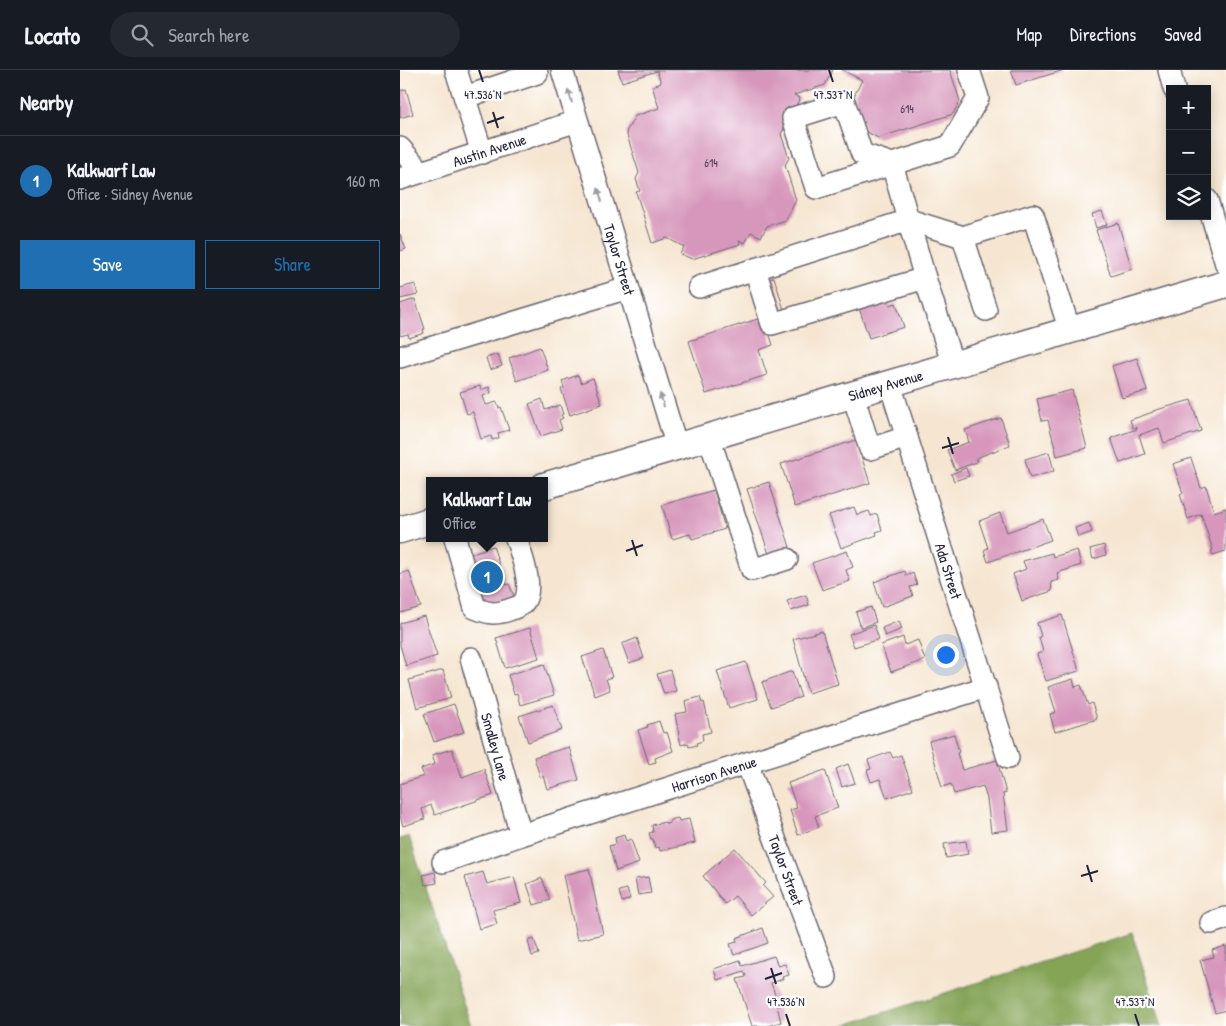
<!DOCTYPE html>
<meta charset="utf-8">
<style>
:root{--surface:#171b24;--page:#242831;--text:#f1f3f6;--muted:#9ea1a6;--line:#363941;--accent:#1f6fb2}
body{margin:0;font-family:"Patrick Hand",sans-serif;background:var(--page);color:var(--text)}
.controls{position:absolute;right:15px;top:15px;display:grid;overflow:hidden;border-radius:0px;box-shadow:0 2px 12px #0003}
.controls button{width:45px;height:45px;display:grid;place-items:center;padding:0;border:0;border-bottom:1px solid var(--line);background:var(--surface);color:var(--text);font:25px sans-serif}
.you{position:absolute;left:545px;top:584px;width:18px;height:18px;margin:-12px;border:4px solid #fff;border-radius:50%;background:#1a73e8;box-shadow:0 0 0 8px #1a73e833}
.badge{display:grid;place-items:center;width:32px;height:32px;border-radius:50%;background:var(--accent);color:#fff;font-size:16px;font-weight:700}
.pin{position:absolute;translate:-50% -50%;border:2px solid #fff;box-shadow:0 1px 5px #0006}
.popup{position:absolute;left:26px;top:407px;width:122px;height:65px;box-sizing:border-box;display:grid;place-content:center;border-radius:0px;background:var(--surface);filter:drop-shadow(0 1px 4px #0005);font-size:16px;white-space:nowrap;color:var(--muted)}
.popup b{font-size:19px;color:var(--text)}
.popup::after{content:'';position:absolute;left:50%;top:100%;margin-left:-10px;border:10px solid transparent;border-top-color:var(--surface)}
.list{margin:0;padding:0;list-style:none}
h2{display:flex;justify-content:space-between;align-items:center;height:65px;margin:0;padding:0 20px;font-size:21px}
h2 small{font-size:16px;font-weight:400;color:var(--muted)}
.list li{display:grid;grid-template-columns:32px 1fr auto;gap:15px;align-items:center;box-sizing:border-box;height:90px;padding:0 20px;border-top:1px solid var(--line)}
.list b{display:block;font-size:19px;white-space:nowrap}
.list p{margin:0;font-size:16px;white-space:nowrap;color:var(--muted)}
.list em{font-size:16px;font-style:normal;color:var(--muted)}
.actions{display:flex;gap:10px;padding:15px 20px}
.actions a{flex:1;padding:11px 0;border:1px solid var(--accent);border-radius:0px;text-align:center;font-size:18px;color:var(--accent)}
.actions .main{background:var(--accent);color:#fff}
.icon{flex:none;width:28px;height:28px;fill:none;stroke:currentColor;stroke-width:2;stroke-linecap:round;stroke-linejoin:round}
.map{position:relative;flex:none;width:826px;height:956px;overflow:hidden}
header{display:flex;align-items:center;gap:30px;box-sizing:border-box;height:70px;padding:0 25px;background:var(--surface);border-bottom:1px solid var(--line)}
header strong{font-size:24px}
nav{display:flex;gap:28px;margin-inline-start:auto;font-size:18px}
.search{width:350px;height:45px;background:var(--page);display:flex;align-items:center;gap:12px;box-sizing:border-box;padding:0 18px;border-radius:28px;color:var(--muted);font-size:19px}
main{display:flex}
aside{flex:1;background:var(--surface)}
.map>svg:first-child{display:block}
.forest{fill:#85a457;stroke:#546349}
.building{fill:#d797bc}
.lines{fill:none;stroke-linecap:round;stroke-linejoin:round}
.minor-casing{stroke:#6c6770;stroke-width:24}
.major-casing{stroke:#6c6770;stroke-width:29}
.minor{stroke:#fff;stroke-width:21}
.major{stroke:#fff;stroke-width:26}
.oneway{fill:#9c9ca7}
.ticks{fill:none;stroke:#22223b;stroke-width:2}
.labels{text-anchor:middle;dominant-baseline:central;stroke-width:4.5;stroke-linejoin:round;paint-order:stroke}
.number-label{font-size:12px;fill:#4f3f5b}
.street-label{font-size:15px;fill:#22223b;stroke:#fff}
.ticks-label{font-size:12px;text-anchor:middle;fill:#22223b;stroke:#fff;stroke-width:4.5;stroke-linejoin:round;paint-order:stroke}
</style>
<header>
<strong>Locato</strong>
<div class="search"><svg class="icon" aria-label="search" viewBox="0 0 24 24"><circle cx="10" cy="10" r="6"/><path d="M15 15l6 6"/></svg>Search here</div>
<nav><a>Map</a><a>Directions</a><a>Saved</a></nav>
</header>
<main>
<aside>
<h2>Nearby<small></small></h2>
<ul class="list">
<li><span class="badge">1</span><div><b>Kalkwarf Law</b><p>Office · Sidney Avenue</p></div><em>160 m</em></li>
</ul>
<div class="actions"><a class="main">Save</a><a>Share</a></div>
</aside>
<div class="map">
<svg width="826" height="956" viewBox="0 0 826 956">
<rect width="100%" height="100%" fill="#fff"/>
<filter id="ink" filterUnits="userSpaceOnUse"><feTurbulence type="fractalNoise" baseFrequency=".02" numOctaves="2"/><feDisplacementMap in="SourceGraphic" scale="10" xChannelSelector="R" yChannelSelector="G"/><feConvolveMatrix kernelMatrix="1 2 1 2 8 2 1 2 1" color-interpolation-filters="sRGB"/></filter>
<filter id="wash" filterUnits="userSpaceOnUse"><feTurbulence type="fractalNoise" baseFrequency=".0096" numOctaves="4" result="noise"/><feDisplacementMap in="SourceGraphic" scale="20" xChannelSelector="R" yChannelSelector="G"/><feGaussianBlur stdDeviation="1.12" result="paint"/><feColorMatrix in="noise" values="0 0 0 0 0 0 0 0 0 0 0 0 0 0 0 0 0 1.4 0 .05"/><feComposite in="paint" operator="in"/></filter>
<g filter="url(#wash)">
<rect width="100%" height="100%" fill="#f6e6d1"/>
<!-- forest -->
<path class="forest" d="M9,766L71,956H0V769Z
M732,863L762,956H442Z"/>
<g id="blocks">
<!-- building -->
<path class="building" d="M218,0H433L425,15L394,25L400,28L381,64L389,88L385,95L396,130L386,150L367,156L361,167L351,162L345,173L339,170L340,174L292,189L280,184L284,177L267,168L252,173L236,122L240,121L236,109L239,103L226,62L235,46L259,38L252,16L261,13L257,1L222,12Z
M442,0H550L560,31L553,44L478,68L465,61L454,26L462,10Z
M611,0H664L616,15Z
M6,19L13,44L0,48V21Z
M702,141L707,155L696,158L692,144Z
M718,153L732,199L711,206L696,160Z
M0,164L6,179L0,181Z
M374,207L385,243L378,245L367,210Z
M15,214L18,225L0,229V218Z
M15,229L25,259H23L24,263L9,268L8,264L0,266V234Z
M488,229L490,235L496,233L504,257L469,268L459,238Z
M364,247L373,275L359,280L367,305L306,324L289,271Z
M140,277L148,300L117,311L109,288Z
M98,284L102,296L90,300L86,288Z
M737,288L747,321L722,328L712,296Z
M178,305L181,313L193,308L202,334L170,345L161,319L164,318L162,311Z
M80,316L81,320L89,317L91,323L83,326L86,335L97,332L99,338L101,337L109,360L98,363L99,368L92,370L91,366L81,369L73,342L67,344L60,322Z
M672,320L687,378L657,386L648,350L642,351L637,329Z
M142,329L145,340L160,335L163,344L161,345L163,348L159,350L162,359L141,366L129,334Z
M791,330L801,361L764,373L759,358L739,365L745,384L720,393L711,368L737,359V357L733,358L730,350L753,342V341Z
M601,348L610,375L576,388L577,392L555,400L547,380L569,372L565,360Z
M456,370L470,413L395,437L381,394Z
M649,382L654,401L630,408L625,389Z
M791,388L801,418L806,416L814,442L826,438V481L813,485L811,481L813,480L801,444L788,449L780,424L783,423L773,394Z
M566,398L569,406L554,411L551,404Z
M369,412L390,477L369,484L347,419Z
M314,420L325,459L292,469L290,464L272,469L262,435Z
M454,437L457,445L469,441L471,446L477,444L482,460L476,462L477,465L441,478L429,445Z
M600,443L607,462L643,449L651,470L588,492L584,480L588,478L579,451Z
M689,453L692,462L678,467L675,458Z
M704,475L706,485L693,489L690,479Z
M93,476L106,515L109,514L114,526L82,537L64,486Z
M677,480L681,495L657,503L659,510L651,512L652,521L622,531L613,504L626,499L623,491L652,483L653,487Z
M447,481L453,497L446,500L450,511L422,520L412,493Z
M9,501L21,537L0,543V504Z
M505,501L506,506L513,503L517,515L510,517L513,526L482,537L474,512Z
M406,525L409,535L391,541L387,531Z
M471,537L476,552L461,558L456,542Z
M662,545L679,601L646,611L637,584L643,582L639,567L641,566L637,553Z
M24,546L37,586L6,596L0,575V553Z
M499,551L502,559L485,566L482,558Z
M474,555L479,569L454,577L449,564Z
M130,558L139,588L105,598L96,568Z
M422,561L438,614L408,623L393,569Z
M503,567L505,575L518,570L525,590L491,602L481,575Z
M237,568L244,588L229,593L222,574Z
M203,580L212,607L206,609L210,620L195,626L182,587Z
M346,592L358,629L329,638L317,601Z
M144,594L154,625L120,635L117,623L114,624L108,605Z
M43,600L51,628L17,638L9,610Z
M270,600L276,621L264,624L257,604Z
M392,601L401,627L371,637L362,612Z
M673,609L675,617L681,615L688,635L692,633L697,649L655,662L650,644L656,642L648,617Z
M300,627L302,633L304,632L311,662L302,664L303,671L296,673L297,675L289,677L288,673L281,675L275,644L287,642L285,631Z
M54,634L64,662L34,672L24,644Z
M153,635L162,660L128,672L119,646Z
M259,651L263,663L267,662L273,681L255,688L256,692L249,694L238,660L248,657L247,655Z
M554,664L559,682L557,683L562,700L597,690L606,723L603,724L608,760L591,762L587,729L583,716L554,724L551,714L542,717L529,671Z
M169,677L179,710L147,719L143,706L140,707L134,687Z
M52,679L62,707L84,699L93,725L35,745L31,735L22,739L25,749L3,756L0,746V714L24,706L21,699L35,694L32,685Z
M490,682L493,688L501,685L513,719L487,728L480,709L471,712L467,700L471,699L468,690Z
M448,694L455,713L442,717L436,699Z
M425,700L438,738L415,746L419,757L398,765L390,740L397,738L388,713Z
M278,748L279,751L289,749L295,773L260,781L259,777L255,778L253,769H251L249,763L253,762L252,755L265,752L266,754L270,753V750Z
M224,765L226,771L231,769L239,793L216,801L209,776L216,774L215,768Z
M566,771L568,784L546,788L544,774Z
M335,778L366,813L363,816L373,827L351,845L335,826L325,834L303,806Z
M189,799L203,864L177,870L163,805Z
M35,802L37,813L25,815L23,805Z
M83,802L87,814L114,807L121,833L93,840L97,854L79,859L65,807Z
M248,807L251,823L238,825L235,809Z
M142,808L150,830L134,835L127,814Z
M227,819L230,829L222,832L219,821Z
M363,858L368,873L334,885L330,874L337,872L336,868Z
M134,869L139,884L132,886L128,871Z
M826,876V940L815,943L800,890L814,887L812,880Z
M374,886L378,896L385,894L389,905L382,907L383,909L371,913L379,936H377L381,952L367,956H352L337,909L346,907L344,901L317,910L314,899L340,890L342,896Z"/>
</g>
</g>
<g filter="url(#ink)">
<use href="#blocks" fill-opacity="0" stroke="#6c6770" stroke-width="1"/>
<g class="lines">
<defs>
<g id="minor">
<path d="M56,0L82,83"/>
<path id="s1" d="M162,0L277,377"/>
<path d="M769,0L774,19"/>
<path d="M65,27L137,3"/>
<path d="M0,78L21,102"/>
<path id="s2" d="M0,109L177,51"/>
<path d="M807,130L826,194"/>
<path d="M563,167L633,145L670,261"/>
<path d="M355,199L372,254L525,208"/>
<path d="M299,217L509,150L563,167L586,240"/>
<path d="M0,287L228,218"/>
<path d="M553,295L525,208L492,94L462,84L444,32L393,48L416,118L550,76L578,28L569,0"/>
<path id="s3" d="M490,314L608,688"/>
<path d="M453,325L470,379L507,367"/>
<path d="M309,367L352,500L387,489"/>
<path d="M55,468L75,538C87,543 95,545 109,540C113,538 120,537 123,533C135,519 121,484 116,468"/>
<path id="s4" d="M71,588L121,765"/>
<path id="s5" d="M347,693L426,907"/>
<path id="s6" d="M43,792L121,765L586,617"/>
<path d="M811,853L826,848"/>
</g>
<g id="major">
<path id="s7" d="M144,416L826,214"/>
<path d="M0,460L29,451"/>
</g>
</defs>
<!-- minor casing -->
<use href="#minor" class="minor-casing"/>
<!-- major casing -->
<use href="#major" class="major-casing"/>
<!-- minor -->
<use href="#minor" class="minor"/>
<!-- major -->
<use href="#major" class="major"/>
</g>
<!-- one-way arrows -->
<defs><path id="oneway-solid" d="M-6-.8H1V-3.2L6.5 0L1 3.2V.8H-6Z" transform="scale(1.25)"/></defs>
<g class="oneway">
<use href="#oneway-solid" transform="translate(170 26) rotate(-107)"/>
<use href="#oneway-solid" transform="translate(200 125) rotate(-107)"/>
<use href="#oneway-solid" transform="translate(262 330) rotate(-107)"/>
</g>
</g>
<!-- ticks -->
<path class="ticks" d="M79,0L83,12M429,0L433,12M93,42L98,58M87,53L104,47M548,367L553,384M542,378L559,373M232,470L237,486M226,481L243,475M687,795L692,812M681,806L698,801M371,898L376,914M365,909L382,903M386,944L390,956M735,944L739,956"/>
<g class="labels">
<!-- number labels -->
<g class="number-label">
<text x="507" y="38">614</text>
<text x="311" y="92">614</text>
</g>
<!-- street labels -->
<g class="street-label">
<text stroke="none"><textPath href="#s2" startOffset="94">Austin Avenue</textPath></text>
<text stroke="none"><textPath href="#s1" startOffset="198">Taylor Street</textPath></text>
<text stroke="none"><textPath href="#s7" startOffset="356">Sidney Avenue</textPath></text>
<text stroke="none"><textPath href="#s3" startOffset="196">Ada Street</textPath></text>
<text stroke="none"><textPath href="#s4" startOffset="92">Smalley Lane</textPath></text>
<text stroke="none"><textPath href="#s6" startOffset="285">Harrison Avenue</textPath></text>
<text stroke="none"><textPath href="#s5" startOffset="114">Taylor Street</textPath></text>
</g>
</g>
<g class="ticks-label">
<text x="83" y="29">47.536°N</text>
<text x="433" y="29">47.537°N</text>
<text x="386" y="936">47.536°N</text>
<text x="735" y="936">47.537°N</text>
</g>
</svg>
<div class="controls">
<button>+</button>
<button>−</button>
<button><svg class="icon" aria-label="layers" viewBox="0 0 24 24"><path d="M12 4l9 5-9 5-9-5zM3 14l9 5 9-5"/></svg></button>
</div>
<div class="you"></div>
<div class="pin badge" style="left:87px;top:507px">1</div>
<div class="popup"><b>Kalkwarf Law</b>Office</div>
</div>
</main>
